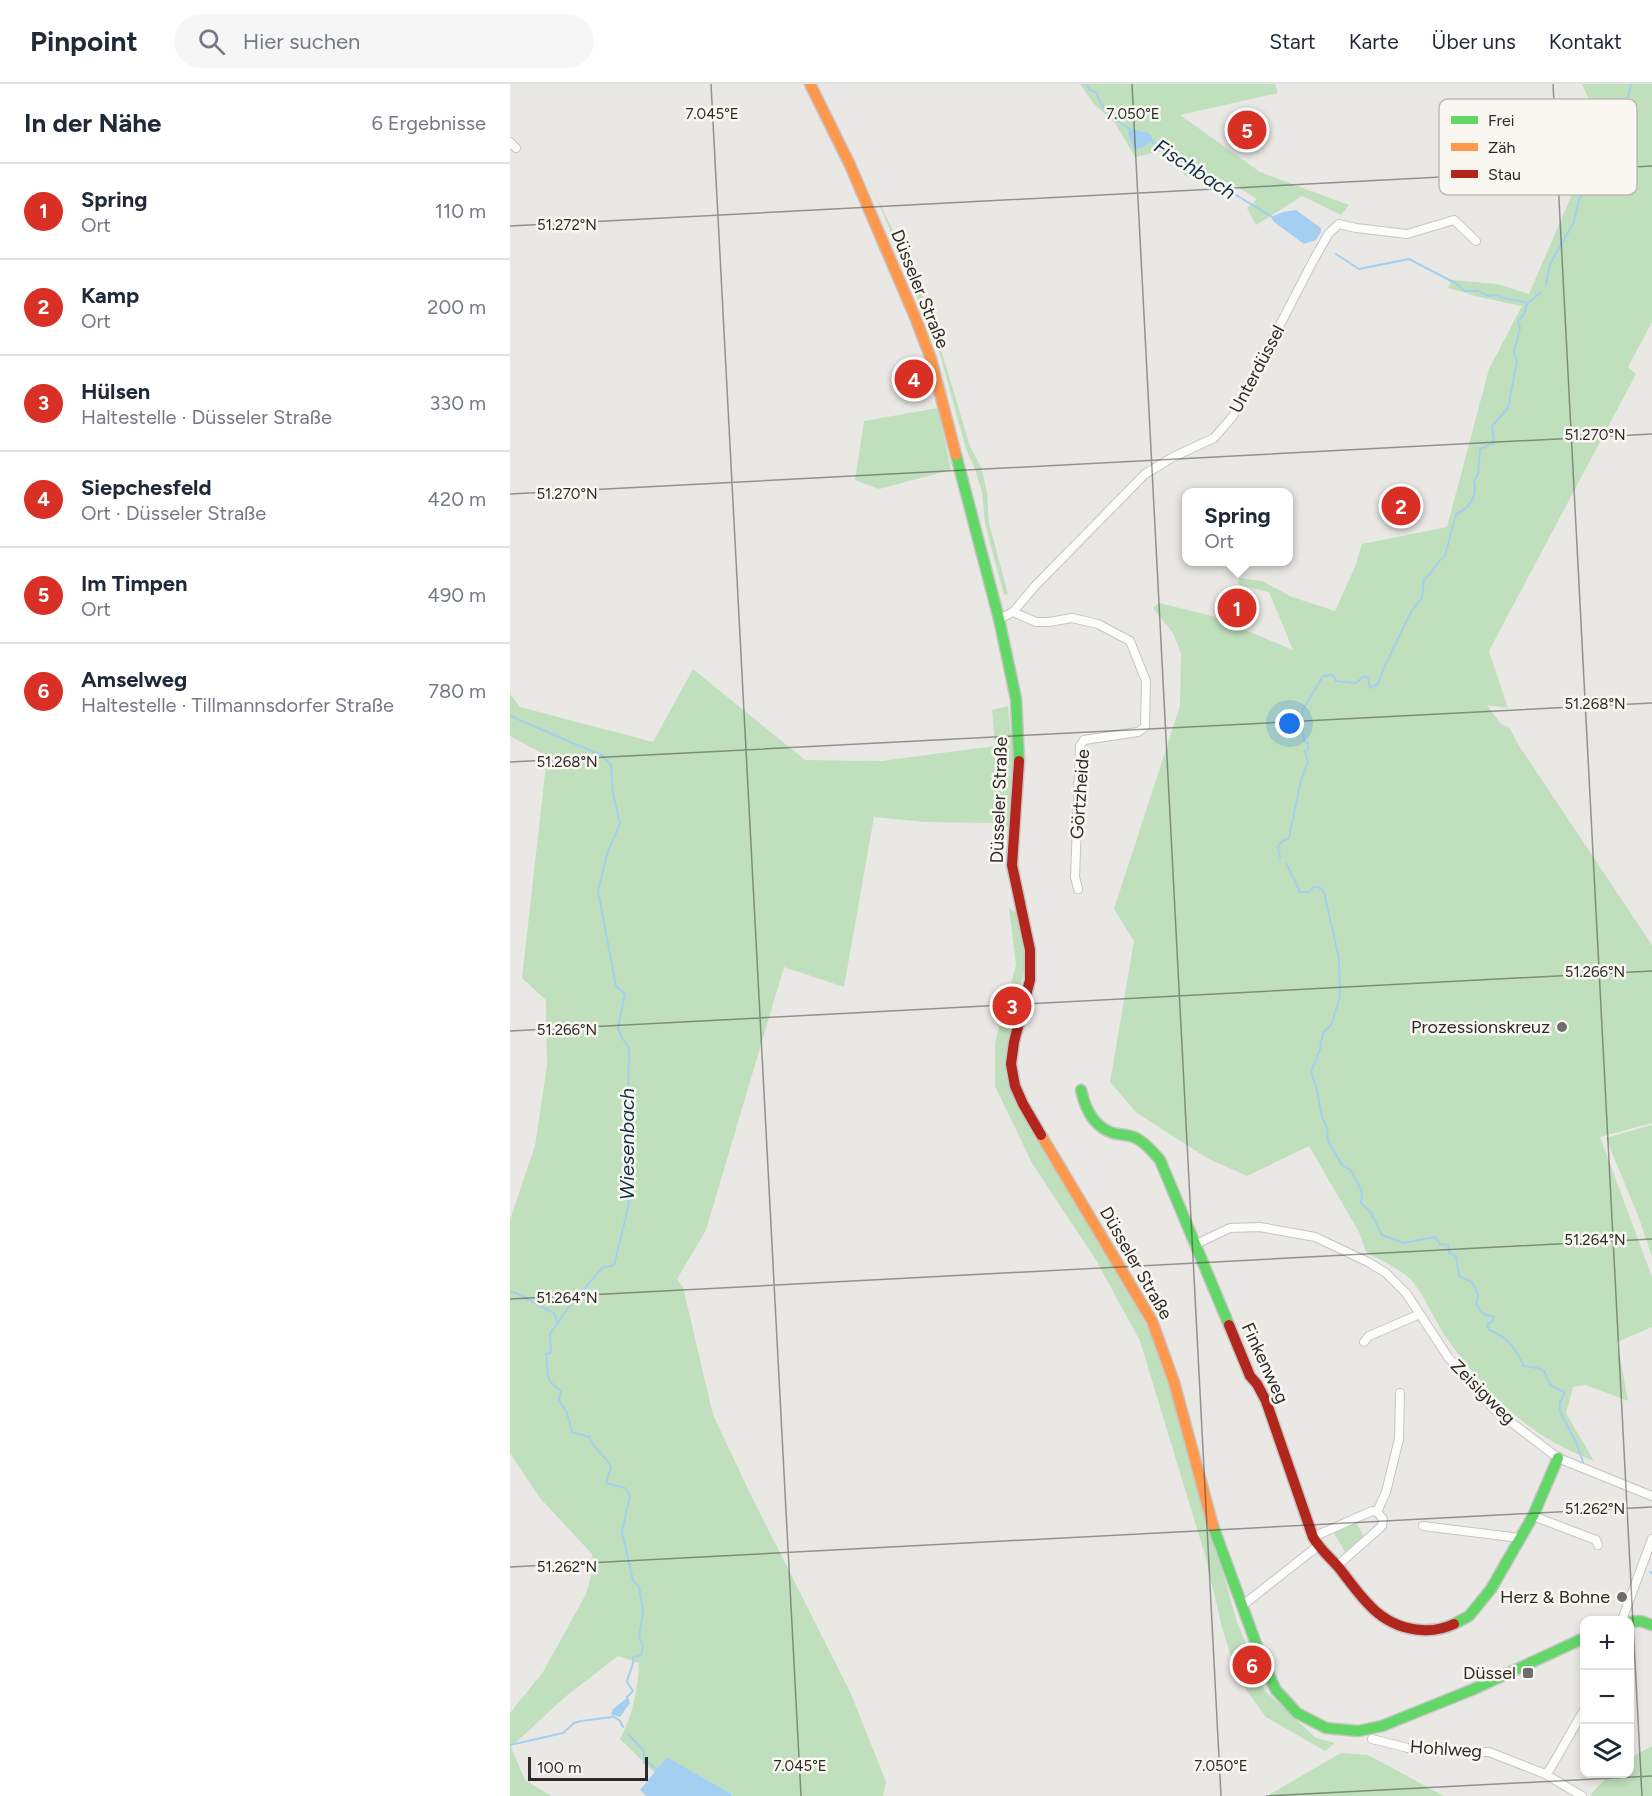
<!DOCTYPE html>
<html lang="de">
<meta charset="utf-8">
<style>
:root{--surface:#fff;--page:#f6f6f7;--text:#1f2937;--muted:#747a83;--line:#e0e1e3;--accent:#d93025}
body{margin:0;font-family:Figtree,sans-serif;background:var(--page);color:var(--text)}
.controls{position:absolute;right:18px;bottom:18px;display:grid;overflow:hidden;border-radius:12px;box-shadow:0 3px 9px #0003}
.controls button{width:54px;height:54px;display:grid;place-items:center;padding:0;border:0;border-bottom:2px solid var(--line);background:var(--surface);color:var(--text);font:30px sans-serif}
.scale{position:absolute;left:18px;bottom:15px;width:120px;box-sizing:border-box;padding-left:6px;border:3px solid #2c2b29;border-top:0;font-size:16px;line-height:21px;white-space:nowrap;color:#2c2b29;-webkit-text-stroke:4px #f9f7f0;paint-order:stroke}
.you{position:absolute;left:780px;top:640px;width:21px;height:21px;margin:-15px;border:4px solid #fff;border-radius:50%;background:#1a73e8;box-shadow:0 0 0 9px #1a73e833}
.badge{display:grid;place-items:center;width:39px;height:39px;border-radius:50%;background:var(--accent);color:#fff;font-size:20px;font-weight:700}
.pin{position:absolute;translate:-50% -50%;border:3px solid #fff;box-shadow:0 2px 6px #0006}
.popup{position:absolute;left:672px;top:404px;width:111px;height:78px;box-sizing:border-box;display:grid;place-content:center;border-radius:12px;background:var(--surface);filter:drop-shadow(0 2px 4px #0005);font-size:20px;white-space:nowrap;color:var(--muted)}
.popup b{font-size:22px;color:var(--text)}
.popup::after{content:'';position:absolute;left:50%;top:100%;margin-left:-12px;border:12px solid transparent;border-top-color:var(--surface)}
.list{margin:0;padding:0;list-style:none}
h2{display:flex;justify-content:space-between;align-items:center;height:78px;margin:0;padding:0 24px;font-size:26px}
h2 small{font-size:20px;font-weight:400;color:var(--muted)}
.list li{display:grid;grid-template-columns:39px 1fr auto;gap:18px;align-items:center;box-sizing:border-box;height:96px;padding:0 24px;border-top:2px solid var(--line)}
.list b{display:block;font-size:22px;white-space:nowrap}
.list p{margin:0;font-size:20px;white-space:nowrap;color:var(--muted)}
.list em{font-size:20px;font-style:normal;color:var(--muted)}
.icon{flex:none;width:33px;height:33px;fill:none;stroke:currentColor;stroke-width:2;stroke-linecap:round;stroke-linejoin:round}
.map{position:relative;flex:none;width:1142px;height:1712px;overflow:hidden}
header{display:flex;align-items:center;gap:36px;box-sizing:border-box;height:84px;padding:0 30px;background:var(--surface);border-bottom:2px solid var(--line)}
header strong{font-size:28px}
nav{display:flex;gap:33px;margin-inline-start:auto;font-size:21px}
.search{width:420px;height:54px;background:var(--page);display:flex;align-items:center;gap:15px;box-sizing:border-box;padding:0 21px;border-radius:33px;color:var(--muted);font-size:22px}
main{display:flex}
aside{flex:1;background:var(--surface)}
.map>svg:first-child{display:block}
.green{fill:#c0dfbd}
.water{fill:#a5cff1}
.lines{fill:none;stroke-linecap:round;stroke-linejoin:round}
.stream{stroke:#a5cff1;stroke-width:2}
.street-casing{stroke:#c6c5c3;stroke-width:10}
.fast-casing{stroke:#c6c5c3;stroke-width:13}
.slow-casing{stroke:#c6c5c3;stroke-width:13}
.jam-casing{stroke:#c6c5c3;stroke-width:13}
.street{stroke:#fcfcfb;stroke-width:8}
.fast{stroke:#63d668;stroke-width:10}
.slow{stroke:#ff974d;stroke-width:10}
.jam{stroke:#b3261e;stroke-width:10}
.ticks{fill:none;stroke:#2c2b29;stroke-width:1.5;stroke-opacity:0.45}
.poi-dot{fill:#6e6d6b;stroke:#f9f7f0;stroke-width:2}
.labels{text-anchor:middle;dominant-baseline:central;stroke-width:5;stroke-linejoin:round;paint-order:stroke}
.street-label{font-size:18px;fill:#2c2b29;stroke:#f9f7f0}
.poi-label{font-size:18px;fill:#2c2b29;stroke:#f9f7f0;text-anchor:end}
.water-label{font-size:20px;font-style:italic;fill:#11324b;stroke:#f9f7f0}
.key{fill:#f9f7f0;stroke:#bcbab4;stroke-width:1.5}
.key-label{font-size:16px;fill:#2c2b29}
.ticks-label{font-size:15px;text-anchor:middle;fill:#2c2b29;stroke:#f9f7f0;stroke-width:5;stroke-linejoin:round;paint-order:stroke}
</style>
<header>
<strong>Pinpoint</strong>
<div class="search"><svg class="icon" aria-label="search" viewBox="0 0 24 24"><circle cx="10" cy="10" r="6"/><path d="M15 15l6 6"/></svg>Hier suchen</div>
<nav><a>Start</a><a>Karte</a><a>Über uns</a><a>Kontakt</a></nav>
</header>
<main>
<aside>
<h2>In der Nähe<small>6 Ergebnisse</small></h2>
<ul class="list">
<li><span class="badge">1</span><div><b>Spring</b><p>Ort</p></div><em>110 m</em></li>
<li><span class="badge">2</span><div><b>Kamp</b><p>Ort</p></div><em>200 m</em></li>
<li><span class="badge">3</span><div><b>Hülsen</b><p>Haltestelle · Düsseler Straße</p></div><em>330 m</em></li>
<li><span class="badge">4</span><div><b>Siepchesfeld</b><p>Ort · Düsseler Straße</p></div><em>420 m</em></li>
<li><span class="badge">5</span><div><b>Im Timpen</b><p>Ort</p></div><em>490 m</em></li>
<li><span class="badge">6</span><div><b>Amselweg</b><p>Haltestelle · Tillmannsdorfer Straße</p></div><em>780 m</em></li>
</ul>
</aside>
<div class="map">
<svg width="1142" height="1712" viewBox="0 0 1142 1712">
<rect width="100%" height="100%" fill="#e9e8e5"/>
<!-- green -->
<path class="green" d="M570,0H765L768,9L670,31L750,88L839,121L831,131L792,112L746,141L737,124L747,115L721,99L675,92L658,66L625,73L605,39L584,20Z
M1072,0H1142V238L1118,283L1126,290L979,567L998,624L977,621L991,640L1000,644L1006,657L1142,861V1039L1090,1053L1142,1193V1243L1107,1258L1118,1317L1076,1301L1063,1303L1056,1329L1084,1377C1017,1352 976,1309 935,1252C926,1238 910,1203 899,1194C887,1183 869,1176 856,1168L849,1148L799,1062L737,1092L697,1074L627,1029L600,998L624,857L604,825L670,622L671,569L663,549L643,524L649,519L702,532L783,566L759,508L728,501L729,494L752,497L782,513L825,527L845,483L852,460L937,443L979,285L1012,222L969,213L938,204L942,196L987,200L1019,210L1091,43Z
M365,109L409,202L432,269L460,362L471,383L477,408L479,439L498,510L494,511L475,440L472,408L465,385L456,365L430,270Z
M428,324L441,386L369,405L345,396L354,337Z
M183,585L295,676L371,677L485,662L482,626L498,622L503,671L498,744L489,739L415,738L364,733L334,903L274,883L196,1146L167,1195L173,1203L203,1331L238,1405L341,1610L376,1698L373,1712H221L222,1710L157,1673L145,1689L110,1655C123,1630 128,1606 129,1579L108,1572L55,1613L1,1663L15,1696L41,1712H0V1629L33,1588L76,1510L84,1481L82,1470L30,1414L0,1369V1136L25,1062L37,982L36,916L12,894L37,672L0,652V610L10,623L143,658Z
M499,824L507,829L513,854L515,881L496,975L499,995L507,1016L643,1252L661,1302L726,1535L754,1606L806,1654L825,1659L815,1667L756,1633L727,1593L712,1543L695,1471L630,1257L586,1176L522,1079L485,1002V959L506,881Z
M1142,1041V1173L1129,1134L1096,1054Z
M846,1439L854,1452L835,1468L824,1449Z
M1142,1662V1712H1082L1081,1710L1100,1690H1120V1674Z
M831,1669L858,1671L934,1712H757Z"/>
<!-- water -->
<path class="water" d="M620,45L639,49L642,52V57L634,63L626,65L623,63L618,49Z
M786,126L811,144V148L806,156L794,160L764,138L761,133L773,128Z
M118,1613L120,1619L110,1633L101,1630L103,1625Z
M157,1673L222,1710L221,1712H136L130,1706Z"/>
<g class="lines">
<!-- stream -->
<path class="stream" d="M576,0L580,6L587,9C591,27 607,38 623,47
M641,56L647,63L762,133
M826,170L849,185L899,175L945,199L955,207H969L978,212L987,211C1000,219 1008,213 1017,220
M1036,200L1040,180L1064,138L1069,115L1097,81L1093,67L1115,24L1121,0
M0,632L93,672L101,681L103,709L110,739L97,770L88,807L106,902L115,910L108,944L112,954L118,962L119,969L118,1008L115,1019L119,1030L116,1039L121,1096L118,1124L104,1181L92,1184L58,1224L40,1250L41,1269L36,1270C40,1289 32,1294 51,1307L49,1316L57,1329L62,1348L79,1353C85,1368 94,1369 101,1383L96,1399L115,1404L120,1411L112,1448L123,1497L129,1502L133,1527L129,1554L133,1561L131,1571L123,1573C125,1583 118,1588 117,1598L123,1607L117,1613
M770,773L768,763L771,758L779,754L791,696L798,679L795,667L798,666V659L794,657L792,627L813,592L823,591L826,597L846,599L854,592L858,594L860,604L868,600L873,586L902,526L912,514L914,495C925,488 926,477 935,472L946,430C960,424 968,412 964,397L968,390L970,365L984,359L982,342L998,324L1007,278L1004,268L1010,244L1008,237L1014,230L1017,220L1031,208
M776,779L790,808H799L803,803H809L814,808L829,875L830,913L821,941L813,949L810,965L801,988L806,1002L812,1033L817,1044L818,1057L832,1081L841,1086L852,1108L851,1119L861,1129L872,1151L894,1159L925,1153L930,1160L938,1161L939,1169L946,1172L949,1192L962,1198L968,1211L966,1220L973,1230L984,1233L983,1237L977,1241L979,1246C997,1252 1006,1265 1014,1282L1027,1284L1034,1287L1040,1301L1055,1309L1050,1318V1328L1066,1358L1073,1378
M0,1208L6,1209L44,1229L48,1239
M1140,1488L1142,1489
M103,1632L110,1637L113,1643
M118,1650L134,1667V1679H139L149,1688
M0,1661L53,1649L64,1639L71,1637L102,1633"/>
<defs>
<path id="street" d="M0,58L6,64
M503,528L526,501L635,390L663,373L704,354L723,332L803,177L819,149L829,140L846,144L897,150L944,136L966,157
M489,535L503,528L526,538H539L562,534L588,540L620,557L636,597L635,643L628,648L574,656L570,662L565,793L568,805
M684,1161L720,1144L750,1143L805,1153L858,1178L876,1189L896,1209L938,1273L984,1325L1048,1374L1142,1412
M854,1258L859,1252L910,1230
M867,1428L876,1408L889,1355L890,1309
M1023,1432L1086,1456L1088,1461
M913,1442L1010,1454
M803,1453L862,1427L867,1428L873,1435L872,1442L827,1482
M733,1521L808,1462
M1112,1536L1142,1455
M862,1655L898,1664L929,1668H979L1035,1690L1072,1712
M1035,1690L1040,1685L1074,1626"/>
<path id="fast" d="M446,371L489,535L506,615L509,677
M571,1006C575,1024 583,1043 603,1049C610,1051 618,1050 626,1054C636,1059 643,1068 650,1076L719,1241
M703,1442L752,1576L766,1606L787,1629L816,1644L848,1647L872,1642L964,1605L1074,1554
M1120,1538L1130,1537L1142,1541
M944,1540L959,1532L981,1505L1023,1432L1048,1374"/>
<path id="slow" d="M300,0L340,81L405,233L421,275L446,371
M531,1051L642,1237L664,1298L703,1442"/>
<path id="jam" d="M509,677L502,781L520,866V896L504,958L501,980L505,1002L513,1020L531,1051
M719,1241L740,1292L747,1300L756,1317L803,1453C810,1466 821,1474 830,1485C853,1515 871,1544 912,1546C924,1547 933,1545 944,1540"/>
</defs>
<!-- street casing -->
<use href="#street" class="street-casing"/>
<!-- fast casing -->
<use href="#fast" class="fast-casing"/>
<!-- slow casing -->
<use href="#slow" class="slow-casing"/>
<!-- jam casing -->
<use href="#jam" class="jam-casing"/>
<!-- street -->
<use href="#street" class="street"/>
<!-- fast -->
<use href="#fast" class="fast"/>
<!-- slow -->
<use href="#slow" class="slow"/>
<!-- jam -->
<use href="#jam" class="jam"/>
</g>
<!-- ticks -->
<path class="ticks" d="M201,0L291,1712M622,0L711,1712M1043,0L1132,1712M0,142L1142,82M0,410L1142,350M0,678L1142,619M0,947L1142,887M0,1215L1142,1155M0,1483L1142,1423M756,1712L1142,1692"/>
<!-- markers -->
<g class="poi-dot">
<circle cx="1052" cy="943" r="6"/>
<circle cx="1112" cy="1513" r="6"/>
<rect x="1012" y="1583" width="12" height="12" rx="3"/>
</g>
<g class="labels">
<!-- street labels -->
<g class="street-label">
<text transform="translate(410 205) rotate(68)">Düsseler Straße</text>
<text transform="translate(747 285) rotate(-62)">Unterdüssel</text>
<text transform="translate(570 710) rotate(-86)">Görtzheide</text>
<text transform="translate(489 716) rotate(-88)">Düsseler Straße</text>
<text transform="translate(626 1179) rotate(60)">Düsseler Straße</text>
<text transform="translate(755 1279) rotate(65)">Finkenweg</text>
<text transform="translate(973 1308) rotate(45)">Zeisigweg</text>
<text transform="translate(936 1665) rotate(4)">Hohlweg</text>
</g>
<!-- poi labels -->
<g class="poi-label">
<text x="1040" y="943">Prozessionskreuz</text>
<text x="1100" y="1513">Herz &amp; Bohne</text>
<text x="1006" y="1589">Düssel</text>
</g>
<!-- water labels -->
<g class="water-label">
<text transform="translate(685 85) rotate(33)">Fischbach</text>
<text transform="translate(117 1060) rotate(-90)">Wiesenbach</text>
</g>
</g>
<!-- legend -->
<rect x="929" y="15" width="198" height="96" rx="9" class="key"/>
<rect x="941" y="32" width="27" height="8" fill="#63d668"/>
<rect x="941" y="59" width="27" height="8" fill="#ff974d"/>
<rect x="941" y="86" width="27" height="8" fill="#b3261e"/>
<g class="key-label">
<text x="978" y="42">Frei</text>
<text x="978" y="69">Zäh</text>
<text x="978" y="96">Stau</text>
</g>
<g class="ticks-label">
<text x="202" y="35">7.045°E</text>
<text x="623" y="35">7.050°E</text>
<text x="57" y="146">51.272°N</text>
<text x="1085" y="356">51.270°N</text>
<text x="57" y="415">51.270°N</text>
<text x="1085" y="625">51.268°N</text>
<text x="57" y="683">51.268°N</text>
<text x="1085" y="893">51.266°N</text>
<text x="57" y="951">51.266°N</text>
<text x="1085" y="1161">51.264°N</text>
<text x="57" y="1219">51.264°N</text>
<text x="1085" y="1430">51.262°N</text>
<text x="57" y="1488">51.262°N</text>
<text x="290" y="1687">7.045°E</text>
<text x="711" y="1687">7.050°E</text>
</g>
</svg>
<div class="controls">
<button>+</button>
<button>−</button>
<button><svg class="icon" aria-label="layers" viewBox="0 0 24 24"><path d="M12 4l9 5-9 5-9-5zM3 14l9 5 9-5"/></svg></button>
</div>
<div class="scale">100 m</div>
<div class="you"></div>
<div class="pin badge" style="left:727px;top:524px">1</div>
<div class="popup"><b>Spring</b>Ort</div>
<div class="pin badge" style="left:891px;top:422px">2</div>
<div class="pin badge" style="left:502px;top:922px">3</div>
<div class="pin badge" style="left:404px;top:295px">4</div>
<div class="pin badge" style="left:737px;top:46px">5</div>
<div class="pin badge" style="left:742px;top:1581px">6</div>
</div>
</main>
